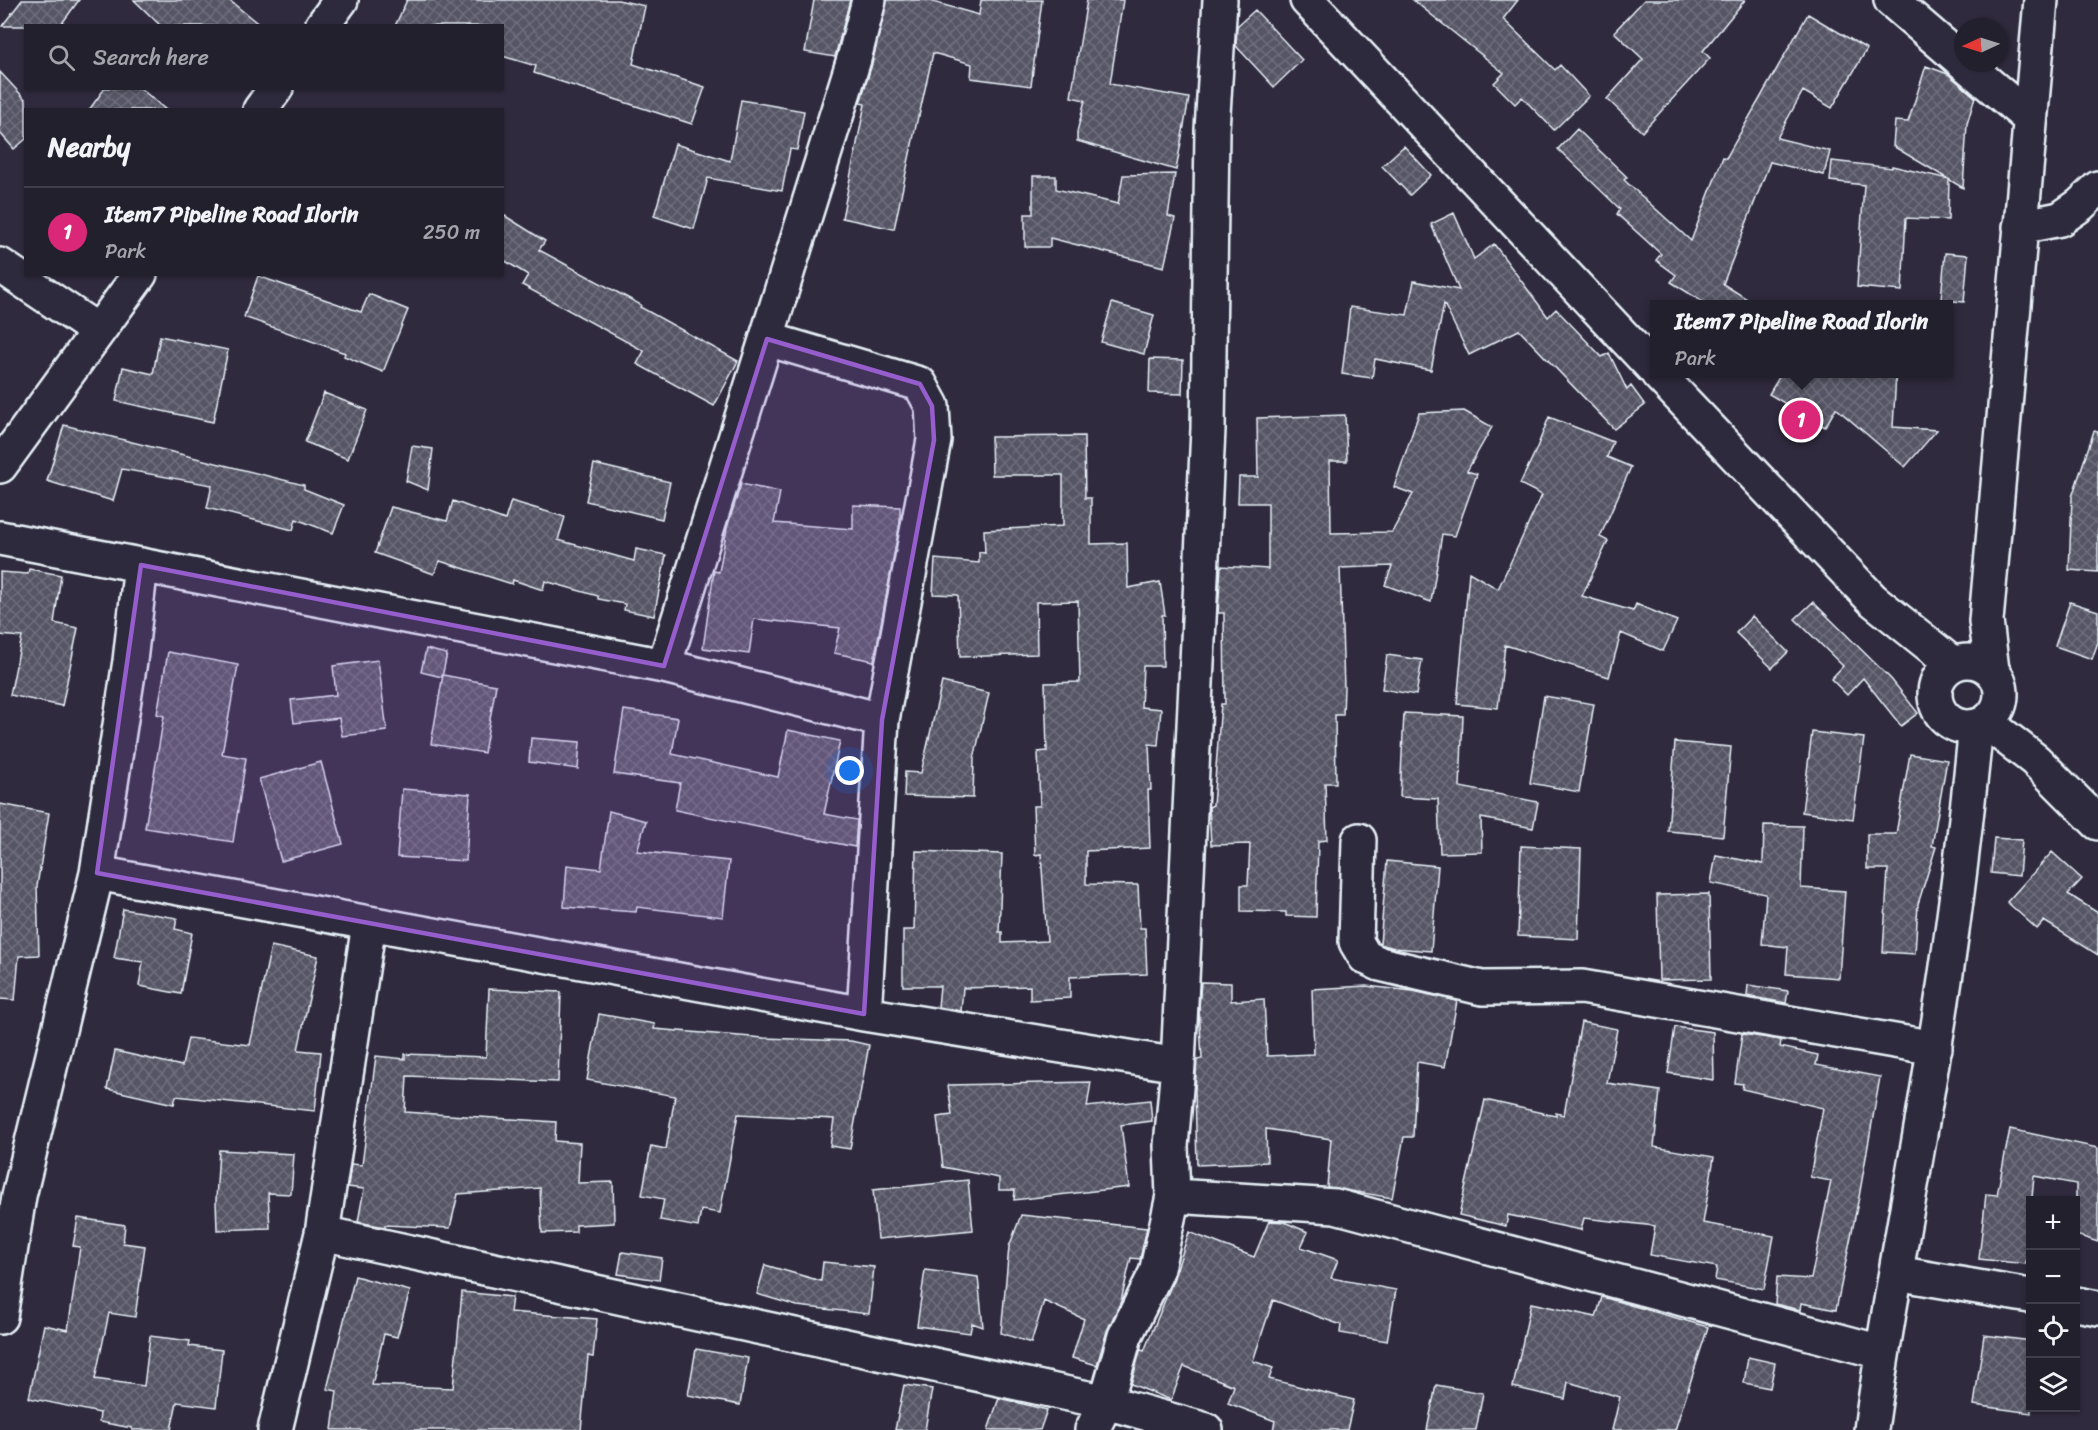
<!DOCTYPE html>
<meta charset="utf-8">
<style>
:root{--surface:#23202e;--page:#2f2d3a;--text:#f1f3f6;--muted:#a3a3aa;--line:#403e4a;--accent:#db2777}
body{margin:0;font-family:Sriracha,sans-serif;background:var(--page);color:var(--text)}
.controls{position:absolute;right:18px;bottom:18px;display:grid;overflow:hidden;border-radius:0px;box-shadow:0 2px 4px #0004}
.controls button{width:54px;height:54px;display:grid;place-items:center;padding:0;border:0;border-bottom:2px solid var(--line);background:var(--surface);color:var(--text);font:30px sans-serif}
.compass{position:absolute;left:1954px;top:18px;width:54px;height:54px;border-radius:50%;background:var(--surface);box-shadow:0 2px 4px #0004;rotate:266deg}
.you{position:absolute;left:850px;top:771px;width:21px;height:21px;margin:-15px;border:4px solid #fff;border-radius:50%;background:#1a73e8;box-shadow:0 0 0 9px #1a73e833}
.badge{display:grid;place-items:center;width:39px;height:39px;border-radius:50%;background:var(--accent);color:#fff;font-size:20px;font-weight:700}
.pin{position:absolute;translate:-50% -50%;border:3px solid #fff;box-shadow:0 2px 6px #0006}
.popup{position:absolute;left:1650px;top:300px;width:303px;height:78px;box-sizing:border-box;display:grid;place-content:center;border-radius:0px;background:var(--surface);filter:drop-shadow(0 2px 4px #0005);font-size:20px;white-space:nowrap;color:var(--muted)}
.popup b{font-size:22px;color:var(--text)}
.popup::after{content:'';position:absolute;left:50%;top:100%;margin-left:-12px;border:12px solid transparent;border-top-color:var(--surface)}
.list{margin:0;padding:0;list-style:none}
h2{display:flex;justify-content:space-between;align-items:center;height:78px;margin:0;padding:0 24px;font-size:26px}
h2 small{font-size:20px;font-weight:400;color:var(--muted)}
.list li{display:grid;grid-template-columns:39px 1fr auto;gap:18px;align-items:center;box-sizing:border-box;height:90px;padding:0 24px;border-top:2px solid var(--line)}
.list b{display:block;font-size:22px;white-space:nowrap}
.list p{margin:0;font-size:20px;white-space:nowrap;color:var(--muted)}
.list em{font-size:20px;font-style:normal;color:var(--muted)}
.icon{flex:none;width:33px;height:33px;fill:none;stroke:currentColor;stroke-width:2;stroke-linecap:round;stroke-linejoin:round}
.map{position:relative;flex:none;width:2098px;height:1430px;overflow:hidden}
.search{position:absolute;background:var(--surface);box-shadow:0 2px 4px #0004;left:24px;top:24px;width:480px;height:66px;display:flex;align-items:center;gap:15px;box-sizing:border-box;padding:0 21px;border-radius:0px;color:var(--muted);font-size:22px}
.panel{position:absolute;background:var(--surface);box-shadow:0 2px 4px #0004;left:24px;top:108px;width:480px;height:168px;border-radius:0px}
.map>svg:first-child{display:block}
.building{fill:url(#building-cross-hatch);stroke:#e8f1f8;stroke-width:1.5}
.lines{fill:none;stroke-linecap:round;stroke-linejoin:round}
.minor-casing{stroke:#e8f1f8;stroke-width:38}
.major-casing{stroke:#e8f1f8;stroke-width:38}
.minor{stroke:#2f2a3d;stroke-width:33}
.major{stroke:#2f2a3d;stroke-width:33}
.marked{fill:#965dcd;fill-opacity:0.2;stroke:#965dcd;stroke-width:4.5;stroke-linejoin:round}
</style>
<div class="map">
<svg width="2098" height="1430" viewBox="0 0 2098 1430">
<defs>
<pattern id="building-cross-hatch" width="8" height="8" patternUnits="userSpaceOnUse" patternTransform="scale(1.5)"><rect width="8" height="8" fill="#575565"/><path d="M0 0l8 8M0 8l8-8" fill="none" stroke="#6f6e7c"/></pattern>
</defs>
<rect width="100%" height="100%" fill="#2f2a3d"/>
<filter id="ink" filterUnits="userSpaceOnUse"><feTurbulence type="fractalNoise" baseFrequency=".0167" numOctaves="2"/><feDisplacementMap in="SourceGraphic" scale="12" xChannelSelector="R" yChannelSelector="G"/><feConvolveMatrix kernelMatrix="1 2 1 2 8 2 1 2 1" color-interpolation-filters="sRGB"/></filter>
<g filter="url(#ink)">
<!-- building -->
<path class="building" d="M22,0H79L60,26H2Z
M134,0H229L261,26H161Z
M407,0H618L645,6L633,64L705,87L692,124L534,73L536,66L502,56V26H395Z
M814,0H850L835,57L805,52Z
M887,0H926L979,15L981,0H1042L1031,86L971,78L972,64L933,53L919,116H918L894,229L842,218L865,104L860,103L872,64Z
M1087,0H1123L1110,84L1189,98L1176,170L1077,141V132L1085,100L1071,97Z
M1413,0H1518L1503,19L1555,70L1560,65L1589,96L1554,130L1522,97L1515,104L1494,83L1504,73Z
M1644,0H1745L1703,51L1710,58L1642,132L1607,99L1643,59L1614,32Z
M1255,10L1302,60L1274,87L1236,46L1237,26Z
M1808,14L1867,49L1832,108L1803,91L1777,138L1830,151L1824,175L1770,162L1723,284L1755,304H1706L1671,282L1676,275L1656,260L1661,254L1617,214L1620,209L1558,149L1577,129L1627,177L1624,180L1691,241L1723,157L1726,158Z
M1926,66L1948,74L1975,97L1967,124L1963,188L1893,146L1895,121L1908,122Z
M0,72L26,100V139L14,149L0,133Z
M105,88H140L166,110H89Z
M741,100L804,111L797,150L790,149L782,191L708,178L694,229L654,216L675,144L730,161Z
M1404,146L1431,175L1410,195L1382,166Z
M1832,161L1892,168V166L1949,179L1948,220L1906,218L1902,291L1857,287L1864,185L1830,181Z
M1175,174L1168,216L1175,218L1164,267L1050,238V247H1025V214H1033V176H1056V189L1118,204L1123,175Z
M1454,213L1474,259L1494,244L1548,317L1556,309L1602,357L1609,353L1627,390L1631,386L1645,405L1614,429L1519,330L1469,355L1444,304L1431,370L1375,359L1372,378L1342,374L1350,307L1407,315L1414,281L1459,290L1431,224Z
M502,214L545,241L539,250L641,305L640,307L738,361L714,406L637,364L644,351L522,285L528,275L502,259Z
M1945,253L1968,255L1964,302L1941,300Z
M258,276L361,312L369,294L408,310L383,372L344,356L345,353L244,317Z
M1112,303L1154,315L1144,354L1101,342Z
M160,336L228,350L213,422L116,401L123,367L153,374Z
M1150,359L1183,360L1182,394L1149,393Z
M1781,374H1896L1893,427L1937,430L1905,467L1836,408L1825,427L1769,394Z
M324,393L367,410L348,459L305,442Z
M1464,411L1492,427L1467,471L1477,474L1455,536L1442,534L1431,602L1385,585L1392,566L1340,568L1344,687L1343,715H1335L1336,783H1325L1327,840L1318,841L1316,917L1286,916V912L1241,911V885H1248L1250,844L1211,845L1209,807L1213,805L1221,704H1225L1224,613H1218L1221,566L1268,569V503H1238L1239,477H1258L1257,418L1345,415L1347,461H1330L1331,533L1392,532L1413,494L1394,487L1419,413Z
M1549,417L1613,442L1607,457L1631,467L1600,537L1608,541L1582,596L1633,611L1636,604L1677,621L1663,651L1621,633L1609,677L1505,645L1498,708L1457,704L1469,572L1498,589L1542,495L1520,484L1536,450Z
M64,425L304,485V489L344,505L333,533L296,519L293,530L207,508L212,485L122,469L113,501L47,481Z
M2094,431L2098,432V572L2069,570L2072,497Z
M1084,436L1085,498H1091V544L1127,543L1128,588L1160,582L1165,615H1162L1163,666H1143L1141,707L1161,709L1158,745L1149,744L1151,790H1148L1150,848L1086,851V884L1138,885L1140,928H1145L1147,974L1070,977V998L1030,1000V986L963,988L961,1011L938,1007L940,986H903V930H914L916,851L1002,854L999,932H1002V943L1047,941L1041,854L1035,855L1033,806H1040L1038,752L1047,751L1045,683L1080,682L1078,601L1036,602L1037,654L960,657L958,595L933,594L935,559L979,563V552L985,553L984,530L1063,526V475H992L991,437Z
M412,446L433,449L428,490L406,481Z
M594,464L670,482L662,519L586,501Z
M741,484L780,492L774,523L853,529V505L900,507V523L874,661L834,653L840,628L754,619L749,654L703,648L714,571L719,572L727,528Z
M453,501L505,520L511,501L565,517L558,540L634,561L636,549L666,555L654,616L624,610L625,604L598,599V596L545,581L543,590L513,580L512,584L440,561L434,574L375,553L391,507L447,521Z
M29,569L61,575L54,623L78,628L62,706L10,695L22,637L0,635V572L28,574Z
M1813,602L1891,679L1918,713L1901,726L1863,678L1847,695L1831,679L1843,666L1795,619Z
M2070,602L2098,611V642L2092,659L2055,646Z
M1752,616L1788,652L1772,668L1736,633Z
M426,649L447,654L442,677L421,672Z
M168,652L238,665L222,754L246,758L233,842L145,828L164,716L157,714Z
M1387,655L1422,660L1416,695L1382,689Z
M378,660L387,731L342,736L339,718L294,723L291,700L336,695L333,666Z
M443,675L496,685L484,753L431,744Z
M942,682L989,693L974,759L973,798L904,796L905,772L921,773Z
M1544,696L1594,704L1579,792L1530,783Z
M624,710L678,718L672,754L778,777L788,730L840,741L824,814L857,820L855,847L675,810L680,783L614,774Z
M1404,713L1463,716L1460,787L1538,802L1533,828L1481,818L1482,852L1440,853L1438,799L1400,797Z
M1812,732L1864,738L1853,819L1802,812Z
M531,738L580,742L578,769L529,762Z
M1675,742L1731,747L1723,836L1668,831Z
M1910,754L1947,760L1932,846L1936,847L1918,904L1915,954L1883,952L1888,869H1867V834H1896Z
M321,762L343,844L281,861L259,779Z
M402,789L470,794L466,861L397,857Z
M0,804L49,813L37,886L39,955L19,956L15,1000L0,999Z
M609,811L646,821L637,851L729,861L723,917L637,907L636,912L564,907L567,865L601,869Z
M1764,825L1803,826L1801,888L1845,891L1839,978L1786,974L1788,947L1762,944L1766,894L1711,883L1716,855L1763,864Z
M1994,838L2022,840L2019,876L1991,873Z
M1521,846L1581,849L1578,939L1518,936Z
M2052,852L2082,879L2068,894L2098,913V955L2044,921L2037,929L2007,902Z
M1387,861L1438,866L1431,951L1394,948L1380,944Z
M1709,894L1711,979L1659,980L1657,895Z
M123,909L177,918L175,929L192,933L181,994L139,986L143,962L114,958Z
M271,946L318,956L298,1050L321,1052L315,1111L176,1096L174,1104L107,1089L115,1051L182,1066L188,1038L250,1045Z
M1201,982L1231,983V1001L1264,999L1267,1056L1314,1054L1312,989L1366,986L1413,991L1457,1001L1445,1067L1417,1062L1413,1137H1404L1392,1198L1327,1187L1331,1139L1266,1129L1267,1162L1197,1165L1195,1090L1197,1060L1202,1059L1199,1008Z
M1748,985L1788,991L1786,1003L1747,996Z
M489,989L561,992L558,1082L407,1076L405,1112L556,1122L555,1141L580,1143L578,1183L613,1182L614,1223L576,1225V1232L542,1233L540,1188L458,1194L450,1228L385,1225V1227L358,1222L364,1189L348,1187L351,1164L362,1165L376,1056L405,1059V1054L486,1057Z
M599,1014L655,1024L654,1029L764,1038L851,1041L869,1045L850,1149L830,1146L834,1119L738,1114L720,1213L701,1210L698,1227L660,1220L664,1199L642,1195L651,1146L666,1149L675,1096L587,1080Z
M1581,1022L1617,1029L1607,1083L1660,1091L1654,1147L1714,1157L1703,1223L1774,1236L1764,1289L1715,1280L1717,1267L1650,1255L1655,1226L1584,1218L1581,1230L1508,1215L1506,1226L1459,1215L1485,1100L1556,1116V1113L1564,1115Z
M1675,1027L1713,1032L1714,1080L1668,1073Z
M1742,1034L1781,1040L1780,1047L1818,1055L1816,1065L1880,1077L1859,1197L1836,1310L1801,1303L1800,1310L1775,1304L1777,1277L1811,1279L1831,1181L1810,1177L1823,1108L1742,1089L1743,1084L1735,1083Z
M1091,1082L1087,1107L1150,1100L1152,1121L1121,1125L1129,1187L1014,1200L1015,1190H999V1178L943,1167L937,1117L952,1115L948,1085Z
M2010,1129L2098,1148V1242L2076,1235V1184L2034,1176L2026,1264L1979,1259L1986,1194L1997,1195Z
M219,1150L294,1154L291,1194L268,1193L270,1228L217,1230L216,1200Z
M968,1180L973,1230L878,1239L873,1190Z
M1021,1215L1147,1228L1140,1259L1131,1258L1121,1301L1107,1331L1097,1365L1072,1358L1084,1319L1044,1301L1031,1343L1001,1333L1009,1247Z
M78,1218L125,1225L123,1243L145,1246L135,1317L109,1313L95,1379L144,1386L150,1336L190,1341L189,1346L222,1350L216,1407L177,1402L171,1430H132V1428L99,1422L100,1413L29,1398L44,1325L68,1330L80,1247L73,1246Z
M1269,1221L1284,1222L1308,1232L1301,1247L1338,1260L1331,1278L1396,1290L1387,1341L1340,1333L1341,1325L1273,1300L1253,1361L1273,1368L1269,1379L1354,1400L1347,1430H1273L1275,1421L1228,1403L1234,1386L1184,1366L1171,1400L1131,1384L1141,1348V1350L1144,1351L1173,1281L1189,1232L1254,1257Z
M622,1252L662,1258L659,1280L618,1274Z
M823,1262L874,1267L869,1314L797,1306L757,1294L765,1265L821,1281Z
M925,1270L978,1277L983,1327L972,1323L970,1333L917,1326Z
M355,1276L410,1291L397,1337L384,1334L372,1385L453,1388L462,1292L512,1297L510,1312L597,1319L593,1357L588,1356L581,1430H332L337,1391L327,1389Z
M1602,1297L1708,1327L1675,1430H1612L1620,1397L1568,1382L1565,1399L1513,1387L1531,1303L1596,1317Z
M1984,1335L2031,1341V1413L1974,1405Z
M696,1349L748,1358L740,1405L688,1395Z
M1748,1357L1775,1363L1770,1388L1744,1383Z
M904,1385L932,1389L925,1430H895Z
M1436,1385L1483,1393L1476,1430H1427Z
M999,1398L1047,1410L1040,1430H988Z"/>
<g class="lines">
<defs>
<path id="minor" d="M1891,0L1963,62
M322,26L341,0
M1964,63L2030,119
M260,110L276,88
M2020,227L2060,219L2080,205L2098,188
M0,265L98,331
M767,339L920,384L932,406L934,440L882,720L864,1014
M0,466L140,274
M0,538L664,666L882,720
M664,666L854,59L869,0
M1992,670L1986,621L2041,0
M1359,840L1356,942L1365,957L1380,964L1482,988L1582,987L1935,1048
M97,873L864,1014L1178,1065
M1173,1196L1335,1206L1881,1352
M322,1233L1106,1402L1206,1430
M1896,1273L2030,1296
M2076,1304L2098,1308
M0,1317L19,1196L97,873L130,661L141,565
M275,1430L322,1233L369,924
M1092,1430L1106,1402L1125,1336L1156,1273L1173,1196L1171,1146L1178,1065L1208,429L1212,130L1220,0
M1871,1430C1888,1303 1914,1177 1934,1050C1952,943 1965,835 1976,726"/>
<path id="major" d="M1307,0L1654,369
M1658,374L1873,600L1953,664
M1935 694a33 33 0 1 1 66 0a33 33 0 1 1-66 0Z
M1986,722L2035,760L2098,823"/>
</defs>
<!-- minor casing -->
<use href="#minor" class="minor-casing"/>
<!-- major casing -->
<use href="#major" class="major-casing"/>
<!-- minor -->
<use href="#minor" class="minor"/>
<!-- major -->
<use href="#major" class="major"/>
</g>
</g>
<!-- marked area -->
<path class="marked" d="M767,339L920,384L932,406L934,440L882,720L864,1014L97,873L141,565L664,666Z"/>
</svg>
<div class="controls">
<button>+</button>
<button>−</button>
<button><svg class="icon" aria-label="locate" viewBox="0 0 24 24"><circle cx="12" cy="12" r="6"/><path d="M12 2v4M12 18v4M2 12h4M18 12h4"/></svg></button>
<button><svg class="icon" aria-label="layers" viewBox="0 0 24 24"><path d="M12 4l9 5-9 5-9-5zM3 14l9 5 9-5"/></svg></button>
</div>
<svg class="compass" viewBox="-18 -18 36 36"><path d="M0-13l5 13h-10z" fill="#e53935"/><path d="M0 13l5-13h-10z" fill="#a3a3aa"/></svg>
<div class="you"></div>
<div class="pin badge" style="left:1801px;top:420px">1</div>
<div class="popup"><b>Item7 Pipeline Road Ilorin</b>Park</div>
<div class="search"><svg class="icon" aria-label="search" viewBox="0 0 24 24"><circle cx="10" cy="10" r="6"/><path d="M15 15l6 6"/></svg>Search here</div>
<section class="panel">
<h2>Nearby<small></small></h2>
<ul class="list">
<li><span class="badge">1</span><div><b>Item7 Pipeline Road Ilorin</b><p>Park</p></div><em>250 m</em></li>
</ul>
</section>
</div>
